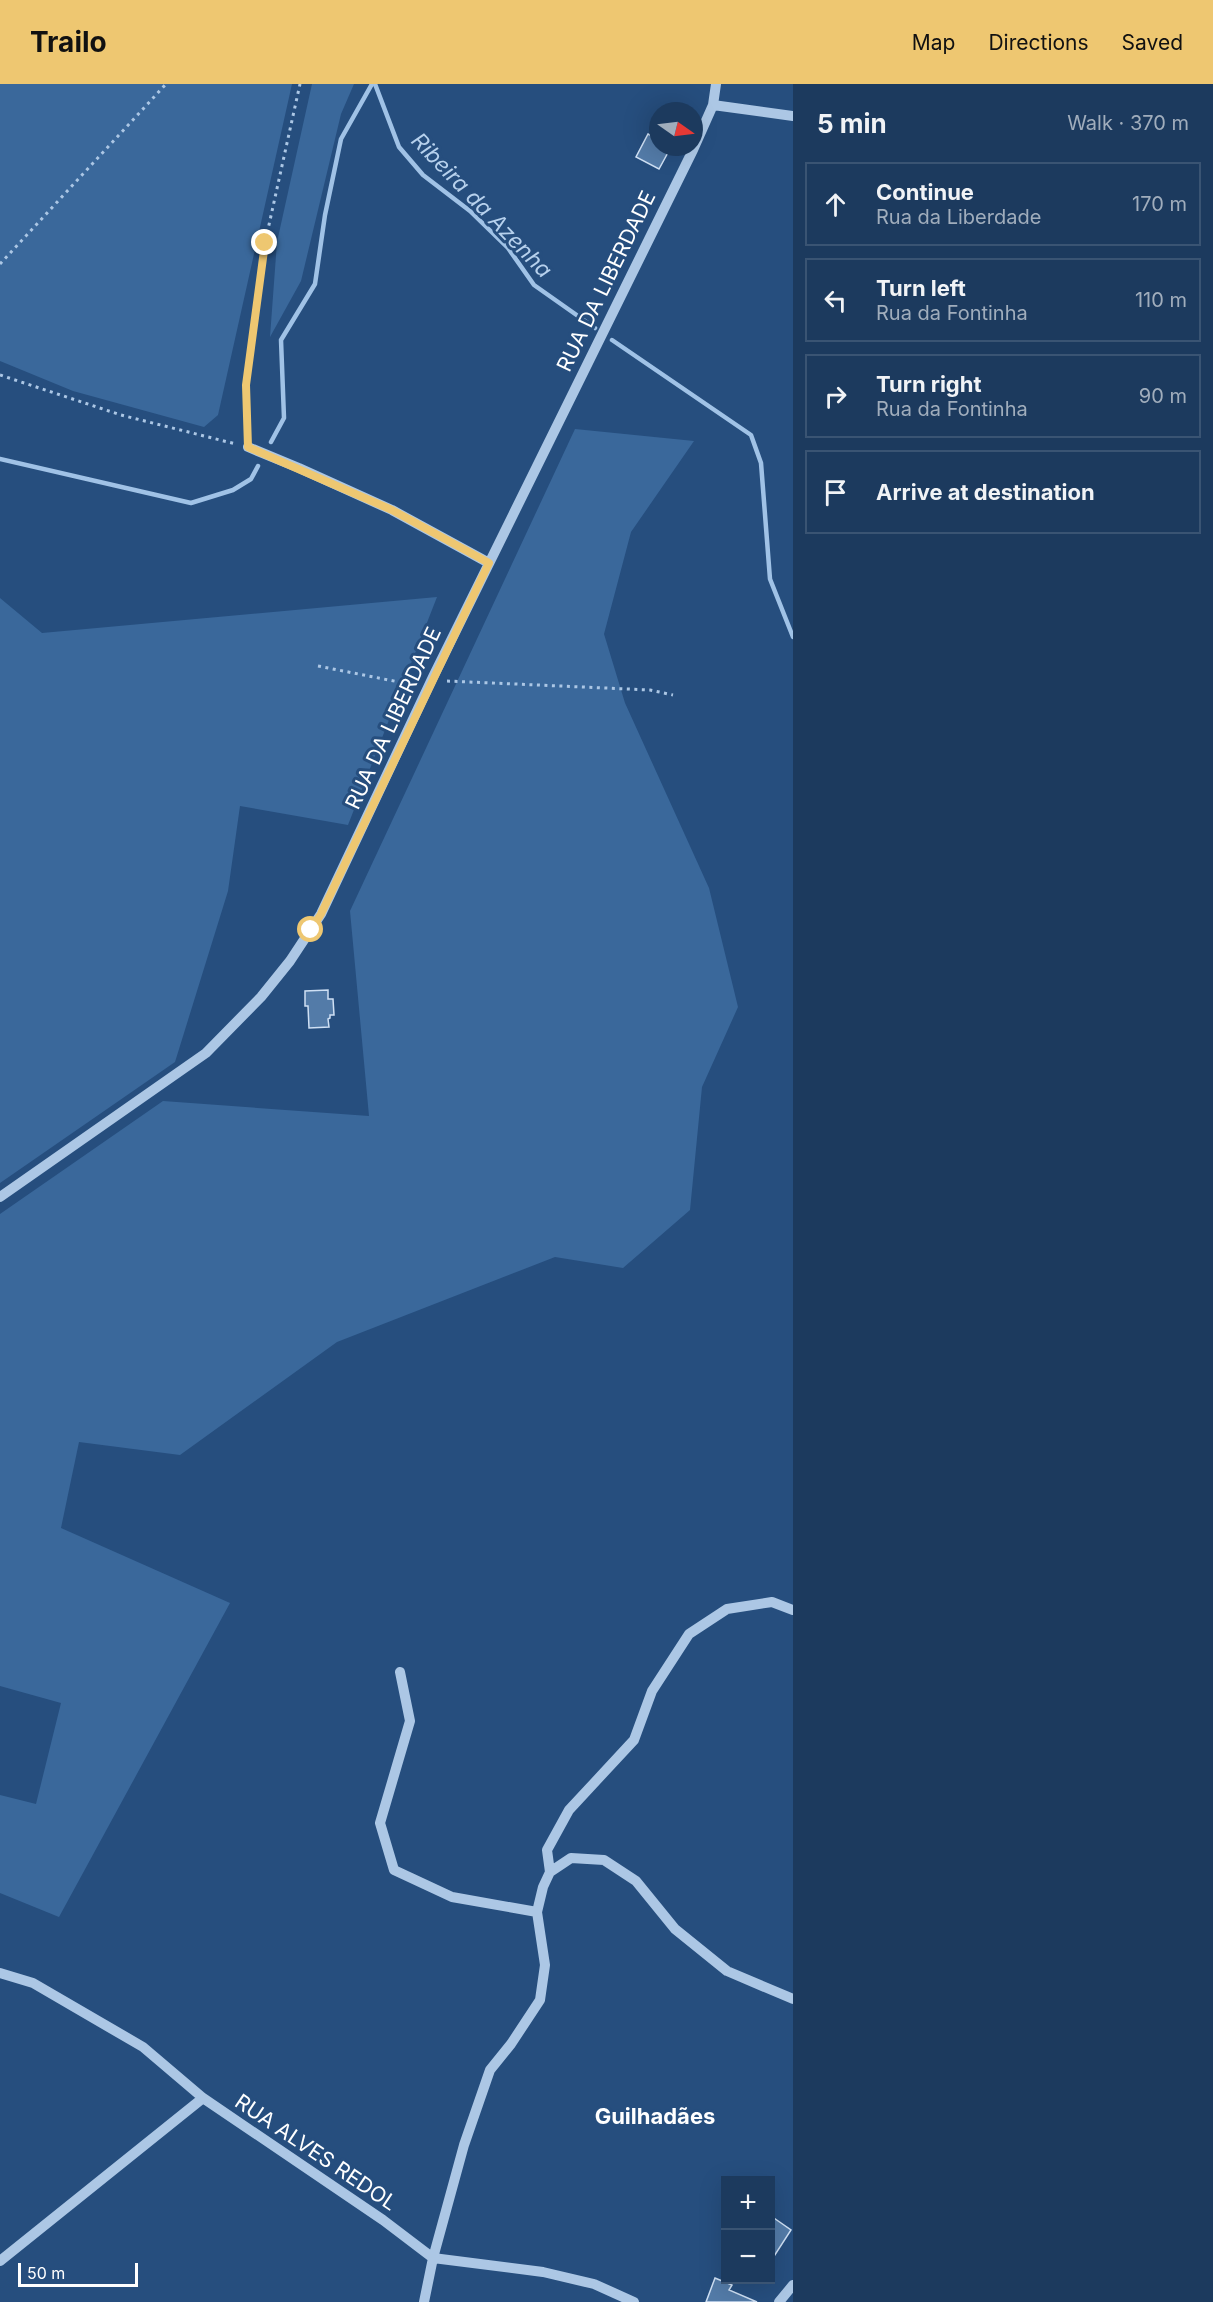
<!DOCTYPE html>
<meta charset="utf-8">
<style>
:root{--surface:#1c3a5e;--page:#254164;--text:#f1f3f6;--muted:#a0adbc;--line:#3a5473;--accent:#eec771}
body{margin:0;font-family:Inter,sans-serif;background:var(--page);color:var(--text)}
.controls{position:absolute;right:18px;bottom:18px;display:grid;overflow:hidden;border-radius:0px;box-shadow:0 6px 24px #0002}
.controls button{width:54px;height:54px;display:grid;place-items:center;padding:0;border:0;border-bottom:2px solid var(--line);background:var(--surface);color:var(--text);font:30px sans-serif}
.compass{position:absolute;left:649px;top:18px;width:54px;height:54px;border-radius:50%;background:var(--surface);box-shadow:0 6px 24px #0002;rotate:104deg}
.scale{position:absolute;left:18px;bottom:15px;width:120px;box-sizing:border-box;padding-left:6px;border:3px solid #fff;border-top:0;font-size:16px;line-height:21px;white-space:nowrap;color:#fff;-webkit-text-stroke:4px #264e7e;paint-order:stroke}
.stop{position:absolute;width:18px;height:18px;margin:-14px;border:4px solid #eec771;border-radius:50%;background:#fff}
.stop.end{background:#eec771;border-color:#fff;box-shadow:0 2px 6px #0008}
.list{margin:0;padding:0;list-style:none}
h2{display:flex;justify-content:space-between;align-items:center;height:78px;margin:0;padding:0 24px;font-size:26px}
h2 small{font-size:20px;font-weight:400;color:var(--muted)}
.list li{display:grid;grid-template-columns:39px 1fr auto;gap:18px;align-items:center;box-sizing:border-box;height:84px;margin:0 12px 12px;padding:0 12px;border:2px solid var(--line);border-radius:0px}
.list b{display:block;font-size:22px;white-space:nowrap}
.list p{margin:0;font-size:20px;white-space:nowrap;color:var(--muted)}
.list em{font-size:20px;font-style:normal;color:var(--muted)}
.icon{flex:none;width:33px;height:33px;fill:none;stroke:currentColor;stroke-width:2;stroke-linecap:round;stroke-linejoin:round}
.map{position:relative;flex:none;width:793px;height:2218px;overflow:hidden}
header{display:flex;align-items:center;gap:36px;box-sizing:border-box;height:84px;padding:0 30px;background:var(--accent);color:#111}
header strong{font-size:28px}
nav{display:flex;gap:33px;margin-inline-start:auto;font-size:21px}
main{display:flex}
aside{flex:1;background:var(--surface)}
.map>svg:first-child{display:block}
.green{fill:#3a689b}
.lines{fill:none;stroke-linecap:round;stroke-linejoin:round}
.stream{stroke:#a0c2e6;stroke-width:4.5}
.building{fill:#537ba8;stroke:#cfe0f4;stroke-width:1.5}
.path{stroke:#acc7e5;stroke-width:3;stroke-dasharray:3 4.5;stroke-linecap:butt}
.minor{stroke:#acc7e5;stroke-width:10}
.route{stroke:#eec771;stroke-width:8}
.labels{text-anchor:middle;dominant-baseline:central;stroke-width:6;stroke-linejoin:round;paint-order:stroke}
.street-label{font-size:21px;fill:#fff;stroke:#264e7e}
.water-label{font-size:22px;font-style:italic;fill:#b7d1ed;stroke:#264e7e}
.neighbourhood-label{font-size:22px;font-weight:bold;fill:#fff;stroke:#264e7e}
</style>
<header>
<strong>Trailo</strong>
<nav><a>Map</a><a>Directions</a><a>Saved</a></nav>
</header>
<main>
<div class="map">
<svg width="793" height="2218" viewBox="0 0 793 2218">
<rect width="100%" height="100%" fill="#264e7e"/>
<!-- green -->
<path class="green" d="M0,0H292L218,331L204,343L73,307L0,277Z
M312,0H354L341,30L301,197L270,253L277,158Z
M575,345L694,357L631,448L604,550L625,619L709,804L738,923L702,1003L690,1126L623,1184L555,1173L337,1258L180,1371L79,1358L61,1444L230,1519L59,1833L0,1809V1711L36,1720L61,1619L0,1602V1130L163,1017L369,1032L350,827Z
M437,513L348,741L240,722L228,807L175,978L0,1099V514L42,549Z"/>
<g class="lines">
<!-- stream -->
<path class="stream" d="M375,0L399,63L423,91L470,127L508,164L534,201L595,244
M612,256L751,351L761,379L770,495L793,553
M271,358L284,334L281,256L315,200L325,131L341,55L372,0
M0,375L191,419L233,406L251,395L258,382"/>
</g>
<!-- building -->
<path class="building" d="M648,50L658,55V63H671L659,85L636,73Z
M328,906V915H333L334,931H330V934L328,935L329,943L309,944L308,922H305V907Z
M771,2132L791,2146L771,2177Z
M715,2194L732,2201L729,2206L757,2218H706Z"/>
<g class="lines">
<!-- path -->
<path class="path" d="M0,180L166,0
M0,291L121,331L236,360
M247,350L246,301L265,159L300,0
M318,582L414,601
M447,597L650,606L673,611"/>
<!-- minor -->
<path class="minor" d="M713,21L793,32
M248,363L299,384L392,426L489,479
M0,1113L206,969L261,913L290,877L321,830L433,593L693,66L713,21L716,0
M400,1588L410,1637L380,1739L394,1786L452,1813L537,1828
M550,1788L547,1766L569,1726L634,1656L652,1607L689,1550L727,1525L772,1518L793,1526
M0,1889L33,1899L143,1963L203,2014L383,2136L433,2174L543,2188L594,2200L634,2218
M0,2177L203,2014
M424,2218L433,2174L464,2061L490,1986L511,1960L540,1916L545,1881L537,1828L543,1803L550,1788L571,1774L604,1776L636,1797L675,1845L727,1887L793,1915
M779,2218L793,2201"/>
</g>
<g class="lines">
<!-- route -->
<path class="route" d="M265,159L246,301L248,363L392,426L489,479L321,830L311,846"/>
</g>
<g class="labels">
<!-- street labels -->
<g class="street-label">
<text transform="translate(606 197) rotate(-64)">RUA DA LIBERDADE</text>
<text transform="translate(393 634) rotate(-65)">RUA DA LIBERDADE</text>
<text transform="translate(316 2068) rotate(34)">RUA ALVES REDOL</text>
</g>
<!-- water labels -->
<g class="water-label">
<text transform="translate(482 121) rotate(46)">Ribeira da Azenha</text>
</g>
<!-- neighbourhood labels -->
<g class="neighbourhood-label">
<text x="655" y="2032">Guilhadães</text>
</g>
</g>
</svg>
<div class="controls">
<button>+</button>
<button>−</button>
</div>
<svg class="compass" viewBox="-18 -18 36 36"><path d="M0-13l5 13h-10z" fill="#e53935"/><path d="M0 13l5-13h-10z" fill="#a0adbc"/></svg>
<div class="scale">50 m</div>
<div class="stop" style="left:311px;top:846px"></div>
<div class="stop end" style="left:265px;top:159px"></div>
</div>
<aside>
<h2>5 min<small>Walk · 370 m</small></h2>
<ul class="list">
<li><svg class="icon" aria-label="ahead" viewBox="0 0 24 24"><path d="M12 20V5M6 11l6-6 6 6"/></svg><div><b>Continue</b><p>Rua da Liberdade</p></div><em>170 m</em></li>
<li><svg class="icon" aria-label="left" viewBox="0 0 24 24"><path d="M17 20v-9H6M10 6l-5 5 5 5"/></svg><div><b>Turn left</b><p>Rua da Fontinha</p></div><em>110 m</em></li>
<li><svg class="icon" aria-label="right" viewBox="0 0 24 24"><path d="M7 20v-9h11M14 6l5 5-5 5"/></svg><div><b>Turn right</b><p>Rua da Fontinha</p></div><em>90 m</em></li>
<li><svg class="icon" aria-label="arrive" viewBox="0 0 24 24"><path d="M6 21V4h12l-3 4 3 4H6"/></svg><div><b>Arrive at destination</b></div></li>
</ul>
</aside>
</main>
